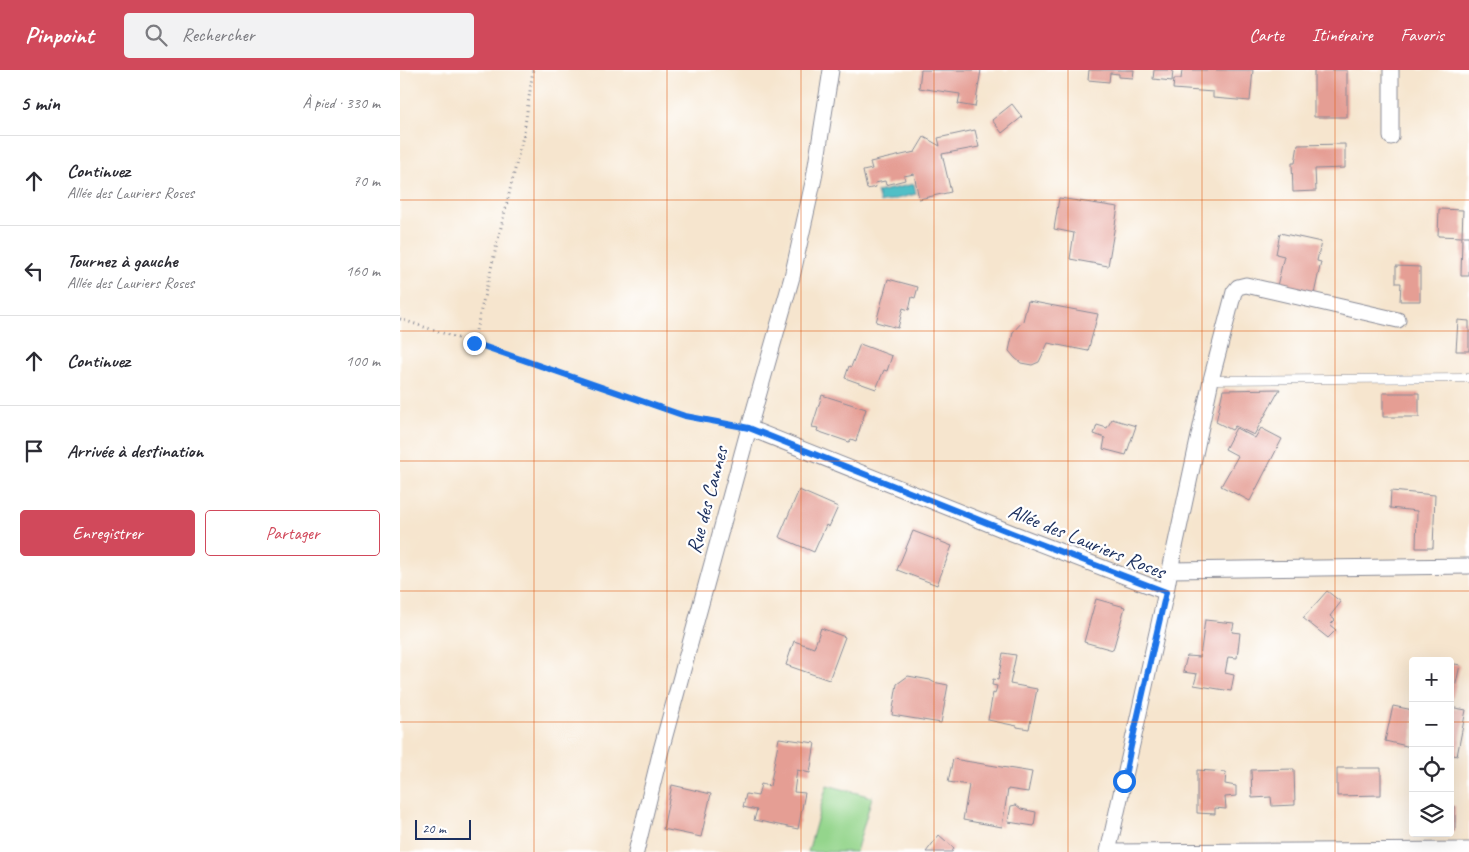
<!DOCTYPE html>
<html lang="fr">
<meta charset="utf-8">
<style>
:root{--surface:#fff;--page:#f2f2f3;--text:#2b2b33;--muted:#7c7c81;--line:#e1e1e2;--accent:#d1495b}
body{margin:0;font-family:Caveat,sans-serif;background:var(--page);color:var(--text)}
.controls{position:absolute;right:15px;bottom:15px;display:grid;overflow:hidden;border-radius:5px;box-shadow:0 5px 20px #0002}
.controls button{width:45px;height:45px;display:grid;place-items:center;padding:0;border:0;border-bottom:1px solid var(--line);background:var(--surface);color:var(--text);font:25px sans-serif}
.scale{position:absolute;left:15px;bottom:12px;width:56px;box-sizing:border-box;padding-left:5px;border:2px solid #1b2f5e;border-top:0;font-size:14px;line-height:18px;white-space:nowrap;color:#1b2f5e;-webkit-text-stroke:4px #fff;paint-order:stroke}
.stop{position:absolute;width:15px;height:15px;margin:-11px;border:4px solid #1a73e8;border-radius:50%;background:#fff}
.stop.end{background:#1a73e8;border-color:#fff;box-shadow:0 1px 5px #0008}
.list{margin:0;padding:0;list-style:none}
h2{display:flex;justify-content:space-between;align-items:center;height:65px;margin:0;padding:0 20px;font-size:21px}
h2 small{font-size:16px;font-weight:400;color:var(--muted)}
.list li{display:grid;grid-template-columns:32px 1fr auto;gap:15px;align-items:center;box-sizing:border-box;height:90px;padding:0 20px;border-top:1px solid var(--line)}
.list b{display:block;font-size:19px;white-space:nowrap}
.list p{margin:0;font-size:16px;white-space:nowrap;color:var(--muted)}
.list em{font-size:16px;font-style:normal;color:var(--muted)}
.actions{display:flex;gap:10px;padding:15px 20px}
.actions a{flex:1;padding:11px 0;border:1px solid var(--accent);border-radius:5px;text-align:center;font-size:18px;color:var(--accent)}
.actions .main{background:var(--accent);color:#fff}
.icon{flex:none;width:28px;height:28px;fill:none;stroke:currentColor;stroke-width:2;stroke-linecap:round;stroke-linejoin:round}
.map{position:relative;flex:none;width:1069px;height:782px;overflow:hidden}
header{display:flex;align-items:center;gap:30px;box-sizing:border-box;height:70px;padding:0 25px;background:var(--accent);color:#fff}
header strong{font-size:24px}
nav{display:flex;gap:28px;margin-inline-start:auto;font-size:18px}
.search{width:350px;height:45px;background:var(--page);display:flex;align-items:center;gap:12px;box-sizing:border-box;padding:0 18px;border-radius:5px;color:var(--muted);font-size:19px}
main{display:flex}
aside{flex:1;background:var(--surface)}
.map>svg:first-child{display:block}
.green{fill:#94d58c;stroke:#588275}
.water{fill:#51bfc6;stroke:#367792}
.building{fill:#e59e94}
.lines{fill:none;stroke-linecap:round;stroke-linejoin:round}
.service-casing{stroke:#888a96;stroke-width:9}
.minor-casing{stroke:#888a96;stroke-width:17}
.path{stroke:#888a96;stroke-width:3;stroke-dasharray:1 4;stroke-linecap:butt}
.service{stroke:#fff;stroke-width:8}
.minor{stroke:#fff;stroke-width:15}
.route{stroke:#1a73e8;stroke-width:6}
.grid{fill:none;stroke:#de5710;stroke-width:1;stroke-opacity:0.55}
.labels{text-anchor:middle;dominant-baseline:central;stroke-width:4.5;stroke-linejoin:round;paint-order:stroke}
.street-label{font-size:21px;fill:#1b2f5e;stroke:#fff}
</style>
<header>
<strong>Pinpoint</strong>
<div class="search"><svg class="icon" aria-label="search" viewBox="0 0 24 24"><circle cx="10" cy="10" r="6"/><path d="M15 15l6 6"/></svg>Rechercher</div>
<nav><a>Carte</a><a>Itinéraire</a><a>Favoris</a></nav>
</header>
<main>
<aside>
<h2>5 min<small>À pied · 330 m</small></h2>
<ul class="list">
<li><svg class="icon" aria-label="ahead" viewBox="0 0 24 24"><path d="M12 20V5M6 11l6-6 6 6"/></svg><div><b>Continuez</b><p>Allée des Lauriers Roses</p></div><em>70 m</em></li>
<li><svg class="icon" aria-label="left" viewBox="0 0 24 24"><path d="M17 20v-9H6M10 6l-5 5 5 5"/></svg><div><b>Tournez à gauche</b><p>Allée des Lauriers Roses</p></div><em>160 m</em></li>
<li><svg class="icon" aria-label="ahead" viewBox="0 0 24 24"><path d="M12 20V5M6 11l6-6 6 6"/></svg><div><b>Continuez</b></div><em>100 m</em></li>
<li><svg class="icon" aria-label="arrive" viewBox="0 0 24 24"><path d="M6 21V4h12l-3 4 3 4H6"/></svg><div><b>Arrivée à destination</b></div></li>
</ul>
<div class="actions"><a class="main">Enregistrer</a><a>Partager</a></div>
</aside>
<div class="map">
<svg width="1069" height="782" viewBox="0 0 1069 782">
<rect width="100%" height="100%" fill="#fff"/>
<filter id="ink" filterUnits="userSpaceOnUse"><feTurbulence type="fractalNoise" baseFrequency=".02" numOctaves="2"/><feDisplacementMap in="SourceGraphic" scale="10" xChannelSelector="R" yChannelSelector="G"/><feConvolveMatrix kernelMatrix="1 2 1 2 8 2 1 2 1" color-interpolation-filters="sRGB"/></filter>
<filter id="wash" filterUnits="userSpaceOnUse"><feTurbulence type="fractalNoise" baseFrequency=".0096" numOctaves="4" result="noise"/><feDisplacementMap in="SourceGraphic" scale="20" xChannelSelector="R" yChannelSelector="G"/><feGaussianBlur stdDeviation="1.12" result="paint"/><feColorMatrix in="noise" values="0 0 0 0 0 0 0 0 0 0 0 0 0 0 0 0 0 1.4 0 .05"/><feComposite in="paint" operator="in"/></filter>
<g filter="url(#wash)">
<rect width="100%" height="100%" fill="#f6e5ce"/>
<!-- green -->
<path class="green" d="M427,715L472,727L456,782H408Z"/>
<!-- water -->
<path class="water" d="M514,114L516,124L480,133L477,122Z"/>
<g id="blocks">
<!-- building -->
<path class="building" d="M521,0H581L575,37L558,34L560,24L519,18Z
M689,0H734L733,8L719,7V4L710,3L709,12L688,10Z
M754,0H773L772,11L753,9Z
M782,0H853L850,31L813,28V22L773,19L774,9H781Z
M914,0H947V47H914Z
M612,34L622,47L602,63L592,50Z
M575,60L579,77L542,84L551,122L519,129L514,104L504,106L505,110L486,115L485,111L475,113L476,117L467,119L463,101L472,99L470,92L515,82L524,67L540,76L538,68Z
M945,74V98L915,99L916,121L893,122L892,93H895L898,75Z
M659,128L718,137L708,196L670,189L674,163L654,159Z
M1039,139L1063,140L1062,166H1069V206H1061L1062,167L1038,166Z
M880,163L921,172L917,191L921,192L914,224L877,216L884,186L876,184Z
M996,196L1020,197V231H1000L1001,213H996Z
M488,209L518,217L515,228L512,227L509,240L503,238L498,258L476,252Z
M628,231L698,244L688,281L648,273L639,292L632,295L621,293L615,288L609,281L613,262L623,251Z
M1058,250L1069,251V281H1056Z
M460,274L492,286L487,301L484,300L476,319L445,308L449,296L451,297Z
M880,319L854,365L835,356L832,360L816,352L823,320Z
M983,323H1019V347H983Z
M422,325L466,339L456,371L451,369L449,372L417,361L418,358L412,357Z
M712,349L736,356L726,385L703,379L705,368L694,364L697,355L707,358Z
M836,358L855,368L861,358L882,369L850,431L821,416L838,386L825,379Z
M399,420L438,437L429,457L426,455L414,482L379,467Z
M991,421L1035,425L1033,478H1016L1017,441L990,438Z
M513,461L552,476L537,515L497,500Z
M927,521L941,532L930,546L935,550L930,555L936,560L928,568L903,548Z
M696,529L725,537L713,580L684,572Z
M805,550L834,553L832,562L840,563L837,588L828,587L825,603L834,605L831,621L794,615L797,604L783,602L787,586L800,587Z
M421,558L445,567L429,610L386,595L394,571L414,578Z
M603,583L616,585L610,614L637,619L629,659L617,657V656L588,650L593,623L595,624L597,616L592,615L593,609L598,610Z
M1050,593L1060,595L1051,636H1050Z
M508,606L530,610L533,612L548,615L541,653L492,645L497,614Z
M993,636L1013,640V665L1011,677L985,671Z
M1050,637L1066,640L1057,686L1050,684Z
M379,668L415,673L410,703L397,700L394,722L405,723L398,759L354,750L357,740L343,737L346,724L358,726L361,714L370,716Z
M553,689L632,702L628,722L608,719L602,757L563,750L569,715L548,712Z
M937,698H981V725L937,726Z
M894,699L895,735L872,736L871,727L852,728L851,700Z
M797,700L826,702L825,714L836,716V726L825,727L826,739L815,738V744L797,743Z
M272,715L311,724L301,767L263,759Z
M616,735L621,739L636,742L634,756L608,752L611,736Z
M1050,736H1055V761H1050Z
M539,765L554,778L552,782H526Z"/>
</g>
</g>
<g filter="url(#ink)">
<use href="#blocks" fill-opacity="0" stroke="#888a96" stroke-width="1"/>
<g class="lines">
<defs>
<path id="service" d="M811,310L1069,308"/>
<path id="minor" d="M991,0V67
M349,358L612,463L766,522
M770,500L1069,496
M236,782L261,680L349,358L392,207L414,108L431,0
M708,782L766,522L770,500L811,310L834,222L838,217L846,215L998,250
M708,782L1069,780"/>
</defs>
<!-- service casing -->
<use href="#service" class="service-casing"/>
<!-- minor casing -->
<use href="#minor" class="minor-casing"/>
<!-- path -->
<path class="path" d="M0,249L73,273L124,62L133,0
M73,273L285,346L335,355"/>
<!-- service -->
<use href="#service" class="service"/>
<!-- minor -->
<use href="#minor" class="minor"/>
</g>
</g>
<g class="lines" filter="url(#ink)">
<!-- route -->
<path class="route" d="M74,273L285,346L349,358L612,463L766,522L731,676L724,711"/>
</g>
<!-- grid -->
<path class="grid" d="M134,0V782M267,0V782M401,0V782M534,0V782M668,0V782M802,0V782M935,0V782M0,130H1069M0,261H1069M0,391H1069M0,521H1069M0,652H1013M1050,652H1069"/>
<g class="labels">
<!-- street labels -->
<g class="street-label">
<text transform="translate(307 430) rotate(-75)">Rue des Cannes</text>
<text transform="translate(687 471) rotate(22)">Allée des Lauriers Roses</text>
</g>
</g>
</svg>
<div class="controls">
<button>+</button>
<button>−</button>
<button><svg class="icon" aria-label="locate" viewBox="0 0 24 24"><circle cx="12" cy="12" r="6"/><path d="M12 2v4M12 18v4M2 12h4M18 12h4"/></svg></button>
<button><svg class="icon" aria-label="layers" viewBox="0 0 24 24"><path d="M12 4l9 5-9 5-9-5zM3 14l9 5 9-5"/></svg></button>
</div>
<div class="scale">20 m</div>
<div class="stop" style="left:724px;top:711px"></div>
<div class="stop end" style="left:74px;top:273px"></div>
</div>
</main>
